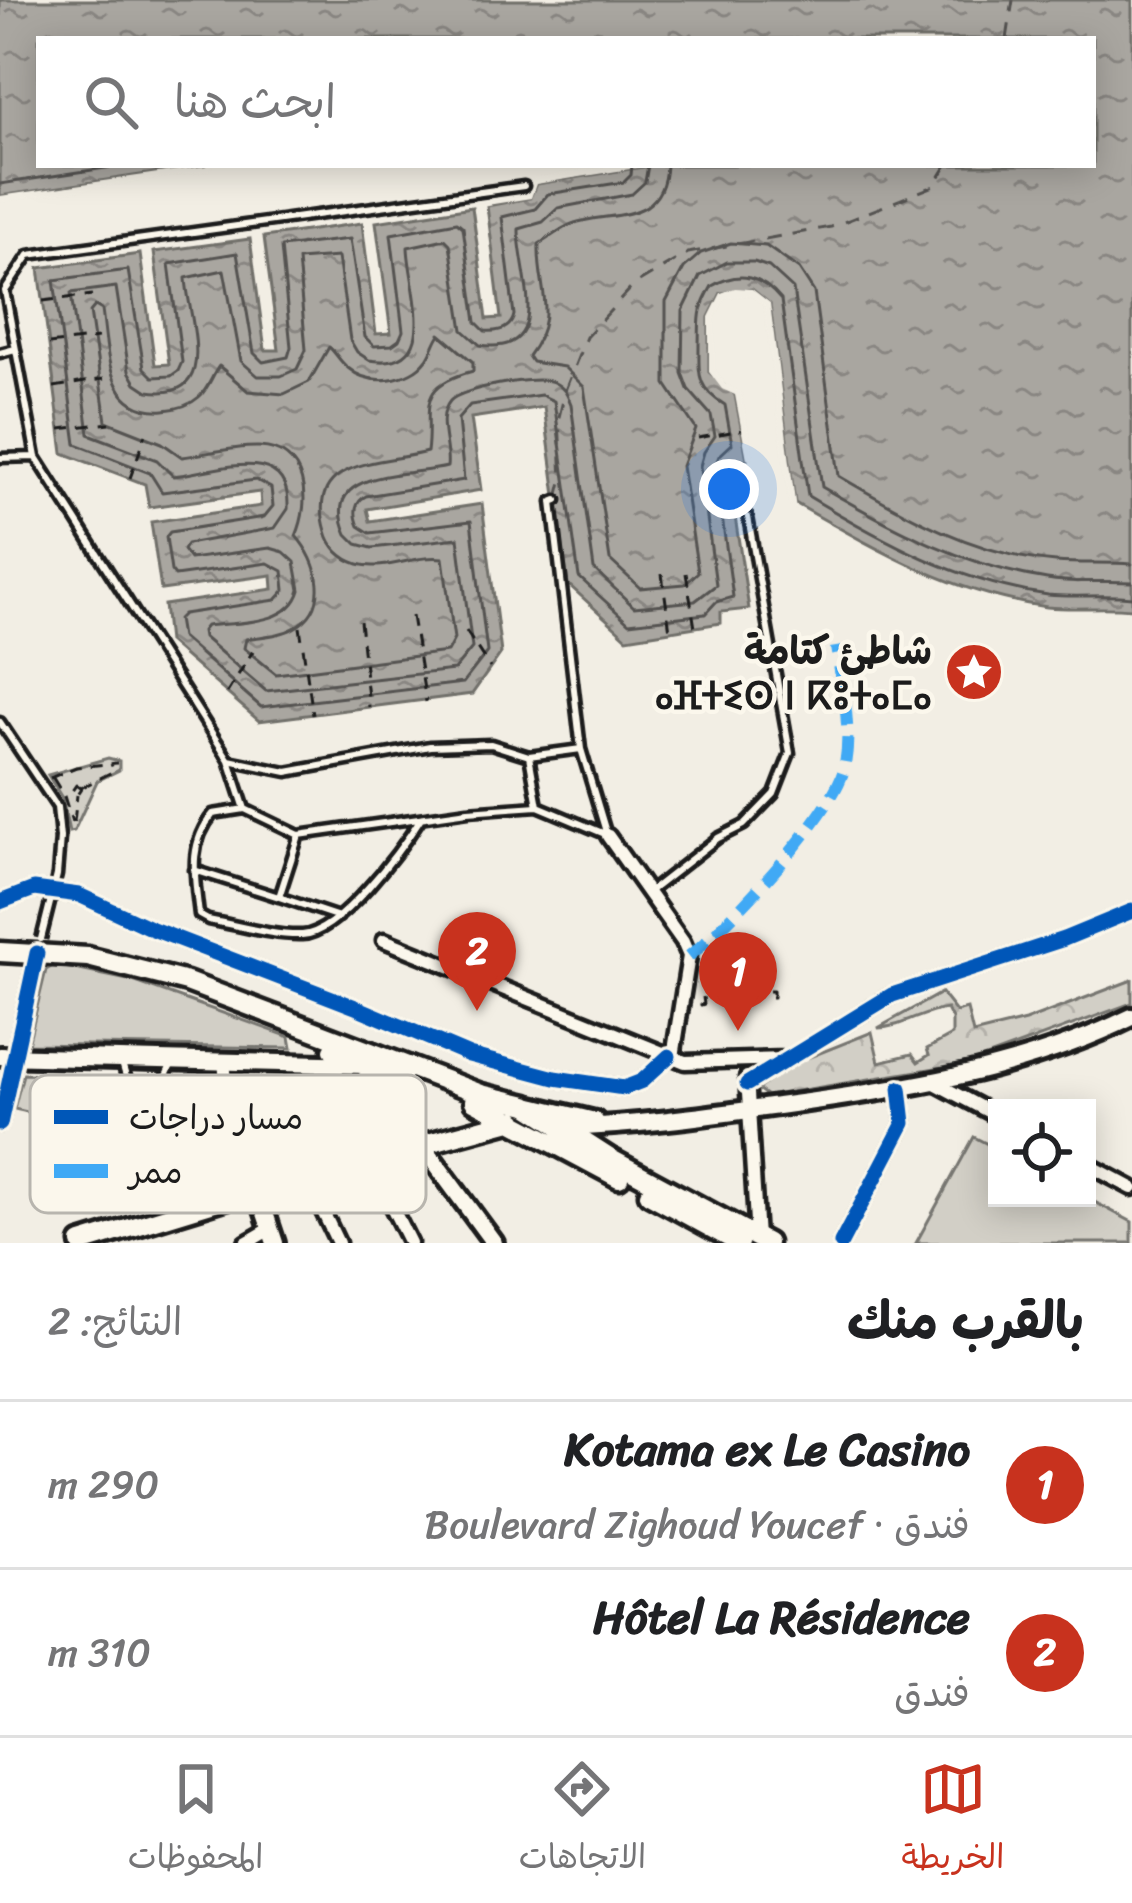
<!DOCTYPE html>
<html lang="ar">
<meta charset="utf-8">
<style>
:root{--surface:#fff;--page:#f2f2f2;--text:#202124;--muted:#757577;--line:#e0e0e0;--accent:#c8321e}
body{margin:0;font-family:Sriracha,"Playpen Sans Arabic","Noto Sans Tifinagh",sans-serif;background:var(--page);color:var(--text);direction:rtl}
.controls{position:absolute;right:36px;bottom:36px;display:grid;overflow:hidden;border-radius:0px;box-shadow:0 6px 30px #0003}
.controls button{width:108px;height:108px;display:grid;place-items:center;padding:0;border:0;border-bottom:3px solid var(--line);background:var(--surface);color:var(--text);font:60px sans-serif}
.you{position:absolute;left:729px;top:489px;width:42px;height:42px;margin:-30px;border:9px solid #fff;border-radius:50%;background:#1a73e8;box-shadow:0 0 0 18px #1a73e833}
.badge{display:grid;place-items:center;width:78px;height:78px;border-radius:50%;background:var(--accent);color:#fff;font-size:39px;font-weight:700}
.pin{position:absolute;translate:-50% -99px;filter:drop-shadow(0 3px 6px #0008)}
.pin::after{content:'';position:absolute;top:63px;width:42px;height:36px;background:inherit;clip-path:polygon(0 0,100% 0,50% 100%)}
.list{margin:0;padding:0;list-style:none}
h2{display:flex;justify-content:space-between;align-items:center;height:156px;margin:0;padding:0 48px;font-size:51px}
h2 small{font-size:39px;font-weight:400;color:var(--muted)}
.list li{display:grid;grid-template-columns:78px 1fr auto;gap:36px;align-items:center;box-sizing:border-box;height:168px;padding:0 48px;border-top:3px solid var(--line)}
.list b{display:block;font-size:45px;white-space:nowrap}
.list p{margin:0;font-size:39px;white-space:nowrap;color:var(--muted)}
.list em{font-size:39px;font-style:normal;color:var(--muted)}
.icon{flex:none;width:66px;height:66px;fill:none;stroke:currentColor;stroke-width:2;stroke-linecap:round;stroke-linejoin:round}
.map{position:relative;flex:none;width:1132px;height:1243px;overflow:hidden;direction:ltr}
.search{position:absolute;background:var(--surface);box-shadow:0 6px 30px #0003;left:36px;right:36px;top:36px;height:132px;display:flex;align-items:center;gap:30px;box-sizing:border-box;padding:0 42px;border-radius:0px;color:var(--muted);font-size:45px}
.sheet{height:492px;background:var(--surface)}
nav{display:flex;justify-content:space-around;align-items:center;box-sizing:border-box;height:168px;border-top:3px solid var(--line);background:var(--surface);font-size:33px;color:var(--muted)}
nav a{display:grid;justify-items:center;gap:6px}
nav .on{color:var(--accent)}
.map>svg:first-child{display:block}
.forest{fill:url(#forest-crowns);stroke:#777671;stroke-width:3}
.green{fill:#d2cfc6;stroke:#777671;stroke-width:3}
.water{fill:url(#water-ripples);stroke:#716f6b;stroke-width:3}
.pier{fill:#f2eee4}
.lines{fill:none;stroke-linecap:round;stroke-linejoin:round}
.shore{stroke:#545351;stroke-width:3}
.ferry{stroke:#545351;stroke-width:3;stroke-dasharray:15 12;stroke-linecap:butt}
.lane-casing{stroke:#1c1c1c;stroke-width:15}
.street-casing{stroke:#1c1c1c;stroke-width:21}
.secondary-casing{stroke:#1c1c1c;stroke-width:26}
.primary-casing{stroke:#1c1c1c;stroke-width:27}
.path{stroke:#1c1c1c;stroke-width:3;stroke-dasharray:12 9;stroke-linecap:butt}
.lane{stroke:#fbf7ec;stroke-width:6}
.street{stroke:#fbf7ec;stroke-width:12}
.secondary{stroke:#fbf7ec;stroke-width:16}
.primary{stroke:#fbf7ec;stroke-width:18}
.lane-bridge-casing{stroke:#1c1c1c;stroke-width:15;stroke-linecap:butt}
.lane-bridge{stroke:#fbf7ec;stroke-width:6}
.quiet{stroke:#3fa9f5;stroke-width:12;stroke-dasharray:24 12;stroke-linecap:butt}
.cycleway-casing{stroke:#fbf7ec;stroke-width:22}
.cycleway{stroke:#0057b8;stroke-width:15}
.labels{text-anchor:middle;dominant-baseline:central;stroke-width:9;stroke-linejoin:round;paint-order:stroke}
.poi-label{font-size:39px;font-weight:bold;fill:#1c1c1c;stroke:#fbf7ec;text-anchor:end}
.key{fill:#fbf7ec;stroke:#b8b5ae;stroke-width:3}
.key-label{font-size:33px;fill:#1c1c1c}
</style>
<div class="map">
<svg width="1132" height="1243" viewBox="0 0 1132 1243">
<defs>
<pattern id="forest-crowns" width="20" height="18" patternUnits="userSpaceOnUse" patternTransform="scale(3)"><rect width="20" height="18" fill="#d2cfc6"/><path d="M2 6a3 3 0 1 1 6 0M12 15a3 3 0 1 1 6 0" fill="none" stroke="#b4b1aa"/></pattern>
<pattern id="water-ripples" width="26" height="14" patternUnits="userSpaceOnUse" patternTransform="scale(3)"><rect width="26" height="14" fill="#a9a6a0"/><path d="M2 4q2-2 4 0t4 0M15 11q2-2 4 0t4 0" fill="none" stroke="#898682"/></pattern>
</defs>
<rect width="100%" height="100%" fill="#f2eee4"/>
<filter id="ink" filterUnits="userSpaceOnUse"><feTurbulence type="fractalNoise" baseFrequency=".00833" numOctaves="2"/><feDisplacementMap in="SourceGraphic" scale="24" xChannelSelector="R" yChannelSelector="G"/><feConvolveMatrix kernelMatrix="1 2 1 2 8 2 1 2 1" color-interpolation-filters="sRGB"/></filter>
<g filter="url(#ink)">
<!-- forest -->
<path class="forest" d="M1132,980V1003L972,1062L767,1096L758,1089L797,1062L872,1032L879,1062L912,1054L918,1062L929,1055L927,1049L952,1035V1019L947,1009C921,1012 904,1027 878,1028L941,993L956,1012L967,1009L973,1034L1025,1021Z"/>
<!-- green -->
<path class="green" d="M108,758L119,761V770L97,781L74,831L69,832L62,798L48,775Z
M55,965L133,981L290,1037L292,1048L28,1044L46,970Z
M23,1074L68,1075L106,1085L97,1128L14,1109Z
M974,1137L997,1149V1198H1087L1132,1222V1243H916Z"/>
<!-- water -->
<path class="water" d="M0,0H1132V609C1104,606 1075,610 1047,607C952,594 876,549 795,503L770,304L752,289L721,293L709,317V372L735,395L747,459L727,464L749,609L721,612V623L627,638L568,584L544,407L471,418L481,490L367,509L370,521L482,504L501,653L472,694L259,721L168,642L164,605L273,589L272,575L161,590L151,522L261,506L260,492L149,507L145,484L63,453L39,268L140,254L155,365L169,364L154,252L250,239L265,350H279L264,237L362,223L376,334L391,333L376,222L472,207L487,319L501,318L487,206L530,198L536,184L655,165H1093V39H39V165H207L0,196Z"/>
<!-- pier -->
<path class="pier" d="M213,165L208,171L0,202V196Z
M617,165H655L536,184L531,198L481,206L485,200L526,193L534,178Z
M735,288L752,289L770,303L796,510L789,504L764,306L750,295L725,298L715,318V370L725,384L741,393L753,457L747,459L735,395L722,389L709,372V317L721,293Z"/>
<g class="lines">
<!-- shore -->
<path class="shore" d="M632,165L631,175L624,182L548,194L535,209L502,217L514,315C511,330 498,332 485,331L476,322L463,227L457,222L391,234L403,331L399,340L392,345L374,346L365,337L350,239L281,247L291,347L288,357L263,362L254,353L237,253L169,264L182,362L178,371L171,376L153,377L144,368L128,270L54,280L76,444L150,473L162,492L256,480L271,488L273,506L264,517L170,532L166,537L171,571L175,576L268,563L283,571L285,590L276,600L183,614L178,619L181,637L261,707L463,683L487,652L471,521L370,533L359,526C354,514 354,502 366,496L464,480L458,419L470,405L541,395L554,401L579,577L629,623L705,614L716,602L733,597L715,466L719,456L732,444L725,405C696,388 699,374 699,344C700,316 697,312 712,286C740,270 761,276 781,300L808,496C883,541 959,583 1048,595C1075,598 1104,594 1132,597
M648,165L645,182L632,194L558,208L543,222L519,229C518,271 557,356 480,345L463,330L450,244L445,239L408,247C409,288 444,372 369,360L357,352L350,340L338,257L298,260L306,350L297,369L281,376H258L241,361L224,270L186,278C188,319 223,402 148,391L136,383L129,371L116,287L71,293L89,434L157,460L173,476C215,472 291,440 288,509L275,528L187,544L183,550L190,559L270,548L284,552L295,562L300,590C290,626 237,622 206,626L202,631L203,637L266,691L454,670L472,648L458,538L372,548L357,544L347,534C318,468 408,477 447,467C450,447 435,419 450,401C461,388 538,375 553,382C564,387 567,394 571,404L594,569L634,607L695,601L716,585L700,466L704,452L715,436L711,415L688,389L682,373L683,311L700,276L727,262H754L769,267L793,289L822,487C894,529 964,566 1047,579C1075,584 1104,580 1132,582
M666,165C663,226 612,210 572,224C561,228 550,238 539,244C537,290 560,314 528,356L532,362L564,367L584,387L610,560L640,588L685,584L698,572L682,466L696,429L666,384V302L684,268L701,253L731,243L766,246L799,269L814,292L839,476C905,515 977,556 1056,562C1081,564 1107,562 1132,564
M0,184L125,165
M95,306L102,310C108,351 106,414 164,410C177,409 189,406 199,397C209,388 212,375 219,366L248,391L284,394L309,382L329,347C336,353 340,362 348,368C370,387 410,382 427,359C433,350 435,341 440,334L473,362V371C413,387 433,408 427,452C382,464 304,458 326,531C330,547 342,559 358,564C385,572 416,554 443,558L454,639L447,652L276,674L244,648L246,639C262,636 280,636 294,628C332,607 319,562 296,536C311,502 308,449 259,447C234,446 207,454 182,457L162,443L106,421L90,312Z"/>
<!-- ferry -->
<path class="ferry" d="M1007,39L1013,0
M558,498L562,482L559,417L566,388L586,337L634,285L688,253L831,227L934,186L947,165"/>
<defs>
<path id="lane" d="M524,186L29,255L5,291L36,457L229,760L245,809L299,835L468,811L538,806L605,834
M0,353L15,349
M0,458L36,457
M557,500L552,502L581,749L606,832
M0,722L57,807L60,838
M529,756L538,806
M229,760L287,772L430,746L491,744L529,756L581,749
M245,809L213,814C187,845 195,878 199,915L208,920C237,925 272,936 302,935C339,934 402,848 421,818
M299,835L279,897L339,917
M194,870L279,897
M649,892L718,838L744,825L774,794L790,753L748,517
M122,1063L130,1090L137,1096L157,1095L173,1061
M129,1084L164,1083
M116,1149L110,1121L130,1090"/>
<path id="street" d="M608,836L683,942L689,956L673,1057
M0,902L34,889L79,895L150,928L358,1008L469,1055L555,1078L624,1088L642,1081L669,1056
M384,940L685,1062L787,1059
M224,1061L228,1102L257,1189
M747,1077L757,1238
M933,1082L997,1116
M747,1084L892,995L1064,939L1132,911
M0,1124L37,953
M368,1159L410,1243
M1087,1164L1132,1188
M306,1176L338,1243
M246,1243L270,1229
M841,1243L904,1123L900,1088"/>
<path id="secondary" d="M0,1056L363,1065L494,1243
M532,1106L595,1121
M559,1128C633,1126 705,1116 778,1106C898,1090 1022,1071 1132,1017
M257,1189L275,1243"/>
<path id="primary" d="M0,952L88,957L187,982L481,1094L527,1105L611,1159L767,1243
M333,1050L402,1077
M474,1101L619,1178
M649,1194L739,1243
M81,1243L257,1189L514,1120"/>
</defs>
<!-- lane casing -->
<use href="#lane" class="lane-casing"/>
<!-- street casing -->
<use href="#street" class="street-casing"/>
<!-- secondary casing -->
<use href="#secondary" class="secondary-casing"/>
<!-- primary casing -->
<use href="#primary" class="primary-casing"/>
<!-- path -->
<path class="path" d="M43,301L92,295
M49,344L98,338
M54,387L104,379
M60,429L110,423
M698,438L742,430
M130,478L146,434
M686,573L695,628
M662,574L670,631
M412,616L426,702
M360,621L369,707
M300,627L313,715
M466,631L490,668
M227,693L253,651
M50,778L76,767L117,763
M53,778L64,796L72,822
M76,785L81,789L77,795L72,791Z
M81,788L114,771L111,764
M74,822L77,795
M769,991H773V997H770Z
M703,997L704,1004L701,1005L700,998Z"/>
<!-- lane -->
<use href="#lane" class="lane"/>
<!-- street -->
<use href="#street" class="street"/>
<!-- secondary -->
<use href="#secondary" class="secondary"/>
<!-- primary -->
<use href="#primary" class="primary"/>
<defs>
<path id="lane-bridge" d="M41,939L57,875L60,838"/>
</defs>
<!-- lane-bridge casing -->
<use href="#lane-bridge" class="lane-bridge-casing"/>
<!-- lane-bridge -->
<use href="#lane-bridge" class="lane-bridge"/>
<!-- quiet -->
<path class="quiet" d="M689,956C727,927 833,814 844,769C853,731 842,685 836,647"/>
<defs>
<path id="cycleway" d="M0,902L34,889L79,895L150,928L358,1008L469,1055L555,1078L624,1088L642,1081L669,1056
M747,1084L892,995L1064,939L1132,911
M0,1124L37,953
M841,1243L904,1123L900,1088"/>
</defs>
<!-- cycleway casing -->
<use href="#cycleway" class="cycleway-casing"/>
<!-- cycleway -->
<use href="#cycleway" class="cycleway"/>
</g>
</g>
<!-- icons -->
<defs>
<symbol id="sight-disc" viewBox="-11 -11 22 22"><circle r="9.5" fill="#c8321e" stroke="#fbf7ec"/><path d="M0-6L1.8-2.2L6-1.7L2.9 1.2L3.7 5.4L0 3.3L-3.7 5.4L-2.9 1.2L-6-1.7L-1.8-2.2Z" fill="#fff"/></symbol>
</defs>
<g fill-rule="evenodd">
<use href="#sight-disc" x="941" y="639" width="66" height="66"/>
</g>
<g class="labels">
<!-- poi labels -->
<g class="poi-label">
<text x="932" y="650">شاطئ كتامة<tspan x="932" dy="45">ⴰⴼⵜⵉⵙ ⵏ ⴽⵓⵜⴰⵎⴰ</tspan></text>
</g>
</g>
<!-- legend -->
<rect x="30" y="1075" width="396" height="138" rx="18" class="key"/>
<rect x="54" y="1110" width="54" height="14" fill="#0057b8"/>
<rect x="54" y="1164" width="54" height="14" fill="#3fa9f5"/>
<g class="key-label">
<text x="129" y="1129">مسار دراجات</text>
<text x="129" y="1183">ممر</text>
</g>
</svg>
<div class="controls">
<button><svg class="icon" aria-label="locate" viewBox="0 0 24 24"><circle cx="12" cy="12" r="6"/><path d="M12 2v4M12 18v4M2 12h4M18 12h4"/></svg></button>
</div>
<div class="you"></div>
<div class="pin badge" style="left:738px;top:1031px">1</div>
<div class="pin badge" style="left:477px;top:1011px">2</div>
<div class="search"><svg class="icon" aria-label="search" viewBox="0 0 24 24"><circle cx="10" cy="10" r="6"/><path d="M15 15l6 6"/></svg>ابحث هنا</div>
</div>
<section class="sheet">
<h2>بالقرب منك<small>النتائج: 2</small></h2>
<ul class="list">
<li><span class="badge">1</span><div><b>Kotama ex Le Casino</b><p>فندق · Boulevard Zighoud Youcef</p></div><em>290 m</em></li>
<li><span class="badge">2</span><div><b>Hôtel La Résidence</b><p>فندق</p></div><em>310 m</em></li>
</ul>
</section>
<nav>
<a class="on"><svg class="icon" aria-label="map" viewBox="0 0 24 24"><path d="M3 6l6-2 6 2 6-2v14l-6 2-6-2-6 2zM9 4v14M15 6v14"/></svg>الخريطة</a>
<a><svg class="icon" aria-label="directions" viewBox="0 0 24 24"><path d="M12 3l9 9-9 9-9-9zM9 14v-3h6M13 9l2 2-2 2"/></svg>الاتجاهات</a>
<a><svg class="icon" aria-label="saved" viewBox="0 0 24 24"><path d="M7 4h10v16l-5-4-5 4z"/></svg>المحفوظات</a>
</nav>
